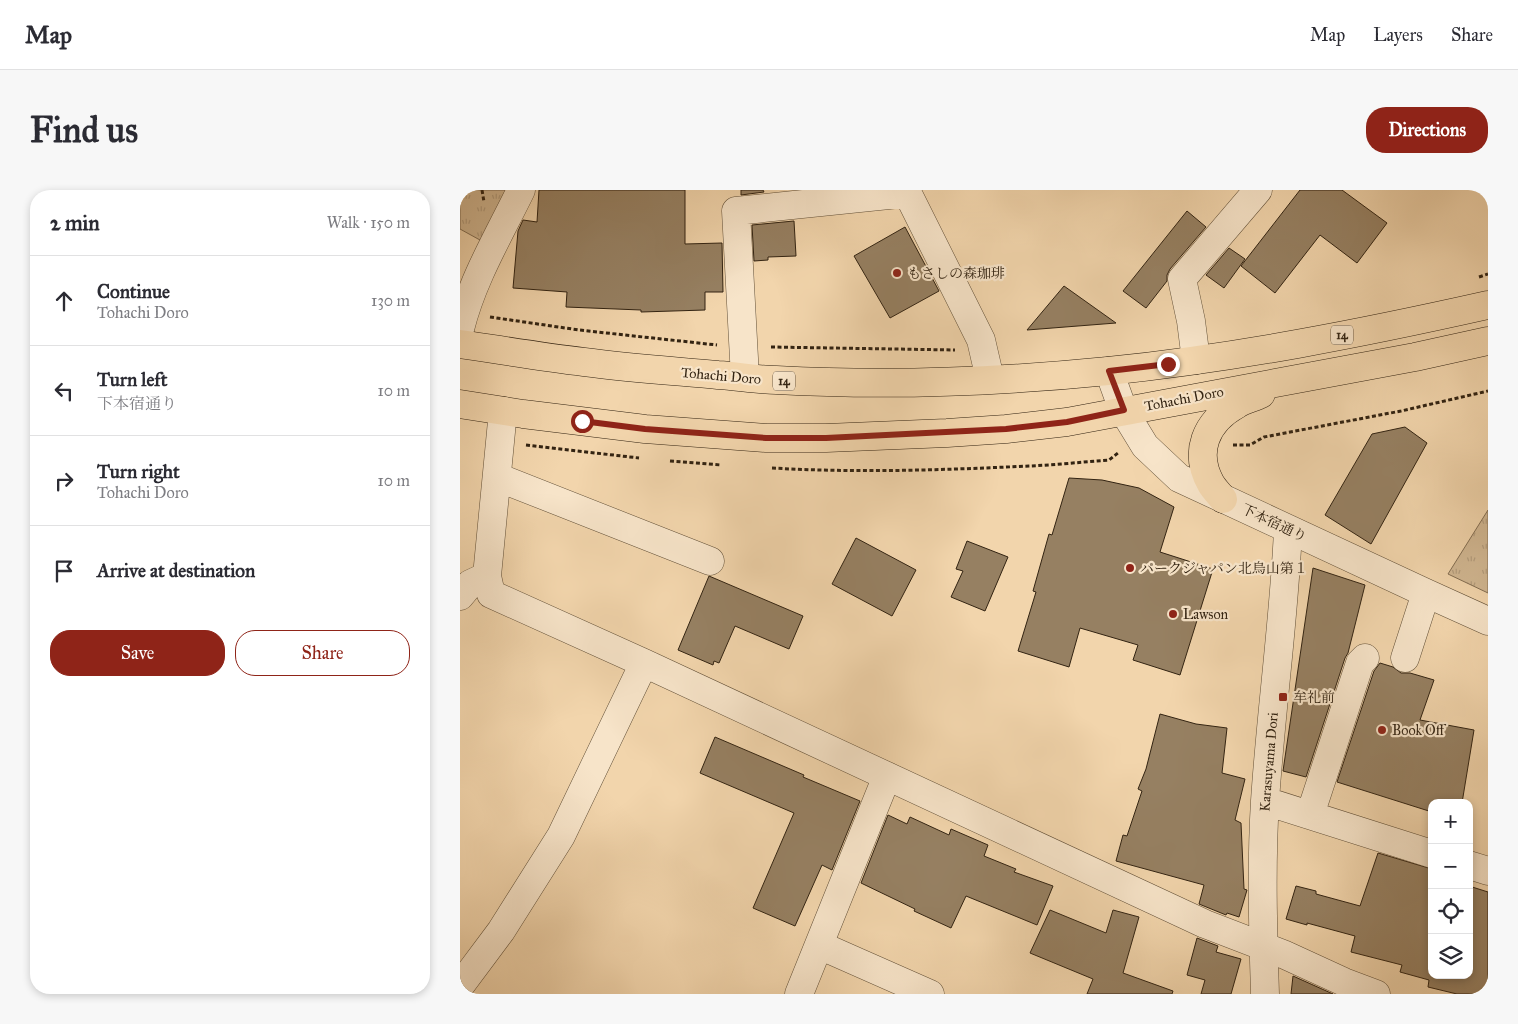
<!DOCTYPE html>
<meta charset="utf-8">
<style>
:root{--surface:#fff;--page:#f7f7f7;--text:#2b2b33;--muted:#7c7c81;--line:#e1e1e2;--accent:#8f2418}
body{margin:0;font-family:"IM FELL Great Primer","Noto Serif JP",serif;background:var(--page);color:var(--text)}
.controls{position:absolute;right:15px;bottom:15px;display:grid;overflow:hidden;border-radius:10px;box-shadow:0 2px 8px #0003}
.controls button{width:45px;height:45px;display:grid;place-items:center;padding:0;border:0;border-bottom:1px solid var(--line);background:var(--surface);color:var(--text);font:25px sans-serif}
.stop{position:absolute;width:15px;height:15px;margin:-11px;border:4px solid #8f2418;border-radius:50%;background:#fff}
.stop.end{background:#8f2418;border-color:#fff;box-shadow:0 1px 5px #0008}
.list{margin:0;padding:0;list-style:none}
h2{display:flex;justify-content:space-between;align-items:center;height:65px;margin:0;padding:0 20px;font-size:21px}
h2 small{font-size:16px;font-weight:400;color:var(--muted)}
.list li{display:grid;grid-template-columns:32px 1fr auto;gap:15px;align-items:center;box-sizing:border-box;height:90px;padding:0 20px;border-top:1px solid var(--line)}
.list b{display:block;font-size:19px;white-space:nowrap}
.list p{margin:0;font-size:16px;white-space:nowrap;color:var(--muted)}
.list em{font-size:16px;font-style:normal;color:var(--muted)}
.actions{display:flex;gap:10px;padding:15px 20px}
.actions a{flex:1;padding:11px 0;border:1px solid var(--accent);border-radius:20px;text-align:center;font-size:18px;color:var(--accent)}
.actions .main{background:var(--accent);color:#fff}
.icon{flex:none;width:28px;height:28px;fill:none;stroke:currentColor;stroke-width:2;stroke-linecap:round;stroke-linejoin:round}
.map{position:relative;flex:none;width:1028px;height:804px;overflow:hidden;border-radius:20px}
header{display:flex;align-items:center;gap:30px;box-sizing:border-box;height:70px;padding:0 25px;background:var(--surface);border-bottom:1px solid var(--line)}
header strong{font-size:24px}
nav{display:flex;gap:28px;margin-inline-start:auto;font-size:18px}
.intro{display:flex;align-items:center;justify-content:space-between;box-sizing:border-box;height:120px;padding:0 30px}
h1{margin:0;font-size:35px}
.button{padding:12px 22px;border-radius:20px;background:var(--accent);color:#fff;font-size:18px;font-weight:700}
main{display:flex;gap:30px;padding:0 30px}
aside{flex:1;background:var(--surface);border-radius:20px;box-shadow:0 2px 8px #0003}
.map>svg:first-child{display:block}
.park{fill:url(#park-tufts);stroke:#826d52}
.building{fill:#968062;stroke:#322312}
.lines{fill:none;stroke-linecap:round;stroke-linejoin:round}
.minor-casing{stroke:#625038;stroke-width:29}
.major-casing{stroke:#322312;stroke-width:29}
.path{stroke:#322312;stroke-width:3;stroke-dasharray:4 2.5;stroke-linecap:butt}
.minor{stroke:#f7e4c9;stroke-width:28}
.major{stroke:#f2d5ac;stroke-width:28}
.route{stroke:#8f2418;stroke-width:6}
.poi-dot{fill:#8f2418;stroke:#f7e4c9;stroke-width:2}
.labels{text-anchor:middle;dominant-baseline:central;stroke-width:4.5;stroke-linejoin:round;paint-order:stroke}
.shield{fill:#f7e4c9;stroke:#6d5d49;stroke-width:1}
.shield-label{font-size:12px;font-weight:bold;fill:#322312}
.poi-label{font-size:14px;fill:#322312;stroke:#f7e4c9;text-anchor:start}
.street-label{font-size:14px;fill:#322312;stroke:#f7e4c9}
</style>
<header>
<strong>Map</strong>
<nav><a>Map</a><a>Layers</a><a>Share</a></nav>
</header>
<div class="intro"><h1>Find us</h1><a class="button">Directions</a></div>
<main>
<aside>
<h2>2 min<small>Walk · 150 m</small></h2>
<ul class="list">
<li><svg class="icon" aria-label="ahead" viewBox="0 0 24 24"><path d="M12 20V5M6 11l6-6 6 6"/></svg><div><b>Continue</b><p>Tohachi Doro</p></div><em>130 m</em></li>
<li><svg class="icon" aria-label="left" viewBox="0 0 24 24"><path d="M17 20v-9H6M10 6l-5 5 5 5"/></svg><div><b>Turn left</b><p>下本宿通り</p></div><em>10 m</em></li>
<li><svg class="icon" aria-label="right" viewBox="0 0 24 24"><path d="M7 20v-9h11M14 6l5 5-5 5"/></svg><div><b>Turn right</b><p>Tohachi Doro</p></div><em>10 m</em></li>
<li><svg class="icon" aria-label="arrive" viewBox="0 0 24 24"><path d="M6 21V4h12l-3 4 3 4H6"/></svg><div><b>Arrive at destination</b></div></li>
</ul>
<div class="actions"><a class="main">Save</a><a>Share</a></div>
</aside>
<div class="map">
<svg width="1028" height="804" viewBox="0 0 1028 804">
<defs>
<pattern id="park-tufts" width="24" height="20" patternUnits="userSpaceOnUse" patternTransform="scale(1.25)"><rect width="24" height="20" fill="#d1b792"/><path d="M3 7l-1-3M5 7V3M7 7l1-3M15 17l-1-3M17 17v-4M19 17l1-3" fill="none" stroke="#b49d7d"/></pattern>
</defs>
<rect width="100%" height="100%" fill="#f2d5ac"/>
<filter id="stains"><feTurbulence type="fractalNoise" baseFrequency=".004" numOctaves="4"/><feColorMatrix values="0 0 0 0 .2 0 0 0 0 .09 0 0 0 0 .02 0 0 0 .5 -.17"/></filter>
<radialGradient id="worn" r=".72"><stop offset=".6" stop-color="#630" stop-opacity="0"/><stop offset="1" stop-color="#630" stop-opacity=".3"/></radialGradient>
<!-- park -->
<path class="park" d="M0,0H50L29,55L0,39Z
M1028,320V403L988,384Z"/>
<!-- building -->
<path class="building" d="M79,0H225V54L262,53L263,102H245V120L181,122V120L106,117L107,102L53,98L58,41L63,30L77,32Z
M281,0H303L304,2L281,5Z
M840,0H882L927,33L897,73L860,45L815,103L781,76Z
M727,21L746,37L710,79L707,85V91L686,118L663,101Z
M334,31L336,66L308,67V70L294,71L292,35Z
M445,37L479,101L430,128L394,66Z
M769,58L785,69L764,98L746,85Z
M604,96L656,133L567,140Z
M945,237L967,253L911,354L865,325L912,244Z
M609,288L642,290L679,298L714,317L700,362L753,379L720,485L673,470L678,455L620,438L609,477L558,461L576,402L573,401L589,344L592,345Z
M396,348L456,380L432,426L372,394Z
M507,351L548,367L525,421L491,407L503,381L496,379Z
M853,378L905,395L888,463L885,468L846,587L823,581Z
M249,386L343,426L329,459L275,436L259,473L254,471L253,475L218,460Z
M920,473L933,477L941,483H950L974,490L960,530L1014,540L1002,613H972V622L877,592L914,481Z
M700,524L736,534L767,538L762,583L785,589L775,630L781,633L784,699L787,700L779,727L767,723L766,725L739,714L744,695L656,671L663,645L667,646L682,601L678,599L686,579Z
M255,547L344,585L343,587L400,611L372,680L362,675L335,736L293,718L334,623L240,583Z
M428,625L447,634L450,627L489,645L491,639L528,655L524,666L556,679L554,682L593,696L577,735L506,706L491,738L454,721L455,719L401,693Z
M918,663L972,679V785H1009V696L1028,702V804H997L968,797L969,790L940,782L942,775L891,762L895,746L847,733V735L826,729L836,696L856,701V704L900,716Z
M590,720L646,743L653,720L679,727L663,783L713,801L712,804H627L633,789L570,763Z
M737,748L758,756L756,762L781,769L771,804H741L745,790L727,785Z
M833,786L873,804H831Z"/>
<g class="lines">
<defs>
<path id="minor" d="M446,0L521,150L530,189
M0,139C12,90 39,45 61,0
M736,170L731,131L722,89L798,0
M649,181L663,220L685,256L719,288L966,403L1028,431
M285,187L276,21L448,3
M37,287L250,371
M27,386L31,404L184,473L745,734L823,764L884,792L916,804
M0,406L10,394L27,386L43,221
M945,468L966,403
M805,611L972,664
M850,625L900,473L905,468
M1009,675L1028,681
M359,755L470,804
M0,796L41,741L101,646L184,473
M339,804L427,586
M805,804C803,740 801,675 805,611C811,520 824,430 828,340"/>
<path id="major" d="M0,154C41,160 82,167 124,172C168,178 214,181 258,185C277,186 297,190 316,190C426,196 538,192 648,181C776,168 903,143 1028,115
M0,214L63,224L185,239L306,248H366L487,243L546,239L607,232L955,167L1028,151
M763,309C759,304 754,299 751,294C733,262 746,232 776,215C783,210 793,208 801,204"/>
</defs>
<!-- minor casing -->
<use href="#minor" class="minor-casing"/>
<!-- major casing -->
<use href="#major" class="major-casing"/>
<!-- path -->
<path class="path" d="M22,0L24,12
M1019,87L1028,84
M30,127L119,140L257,155
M311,157L495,160
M66,255L179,268
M773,255H790L804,247L941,221L1028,201
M210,271L261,275
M312,278C397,283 484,280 569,276C595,275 622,272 649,270L658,263"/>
<!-- minor -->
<use href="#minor" class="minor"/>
<!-- major -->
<use href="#major" class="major"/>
</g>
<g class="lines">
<!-- route -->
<path class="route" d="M122,231L185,239L306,248H366L546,239L607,232L664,220L649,181L708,174"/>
</g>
<!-- markers -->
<g class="poi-dot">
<circle cx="437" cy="83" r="5"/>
<circle cx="670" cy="378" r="5"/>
<circle cx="713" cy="424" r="5"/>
<rect x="818" y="502" width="10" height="10" rx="2.5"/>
<circle cx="922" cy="540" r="5"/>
</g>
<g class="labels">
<!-- shield labels -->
<g class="shield">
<rect x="871" y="135.5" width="22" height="19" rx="4"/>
<rect x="313" y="181.5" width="22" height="19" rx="4"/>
</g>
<g class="shield-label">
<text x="882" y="145">14</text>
<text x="324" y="191">14</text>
</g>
<!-- poi labels -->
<g class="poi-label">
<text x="447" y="83">もさしの森珈琲</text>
<text x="680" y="378">パークジャパン北烏山第１</text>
<text x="723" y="424">Lawson</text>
<text x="833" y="507">牟礼前</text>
<text x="932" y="540">Book Off</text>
</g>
<!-- street labels -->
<g class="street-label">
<text transform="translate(261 186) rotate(5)">Tohachi Doro</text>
<text transform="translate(724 209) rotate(-11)">Tohachi Doro</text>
<text transform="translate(814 333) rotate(25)">下本宿通り</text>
<text transform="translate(809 572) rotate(-85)">Karasuyama Dori</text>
</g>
</g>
<rect width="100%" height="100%" filter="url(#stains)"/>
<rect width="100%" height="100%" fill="url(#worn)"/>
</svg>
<div class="controls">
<button>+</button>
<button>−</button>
<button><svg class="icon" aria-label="locate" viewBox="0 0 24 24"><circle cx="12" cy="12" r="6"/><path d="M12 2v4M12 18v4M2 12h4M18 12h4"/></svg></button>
<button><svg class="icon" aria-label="layers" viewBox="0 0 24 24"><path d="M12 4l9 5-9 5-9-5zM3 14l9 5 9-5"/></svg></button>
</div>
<div class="stop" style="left:122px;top:231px"></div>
<div class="stop end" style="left:708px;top:174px"></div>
</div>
</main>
